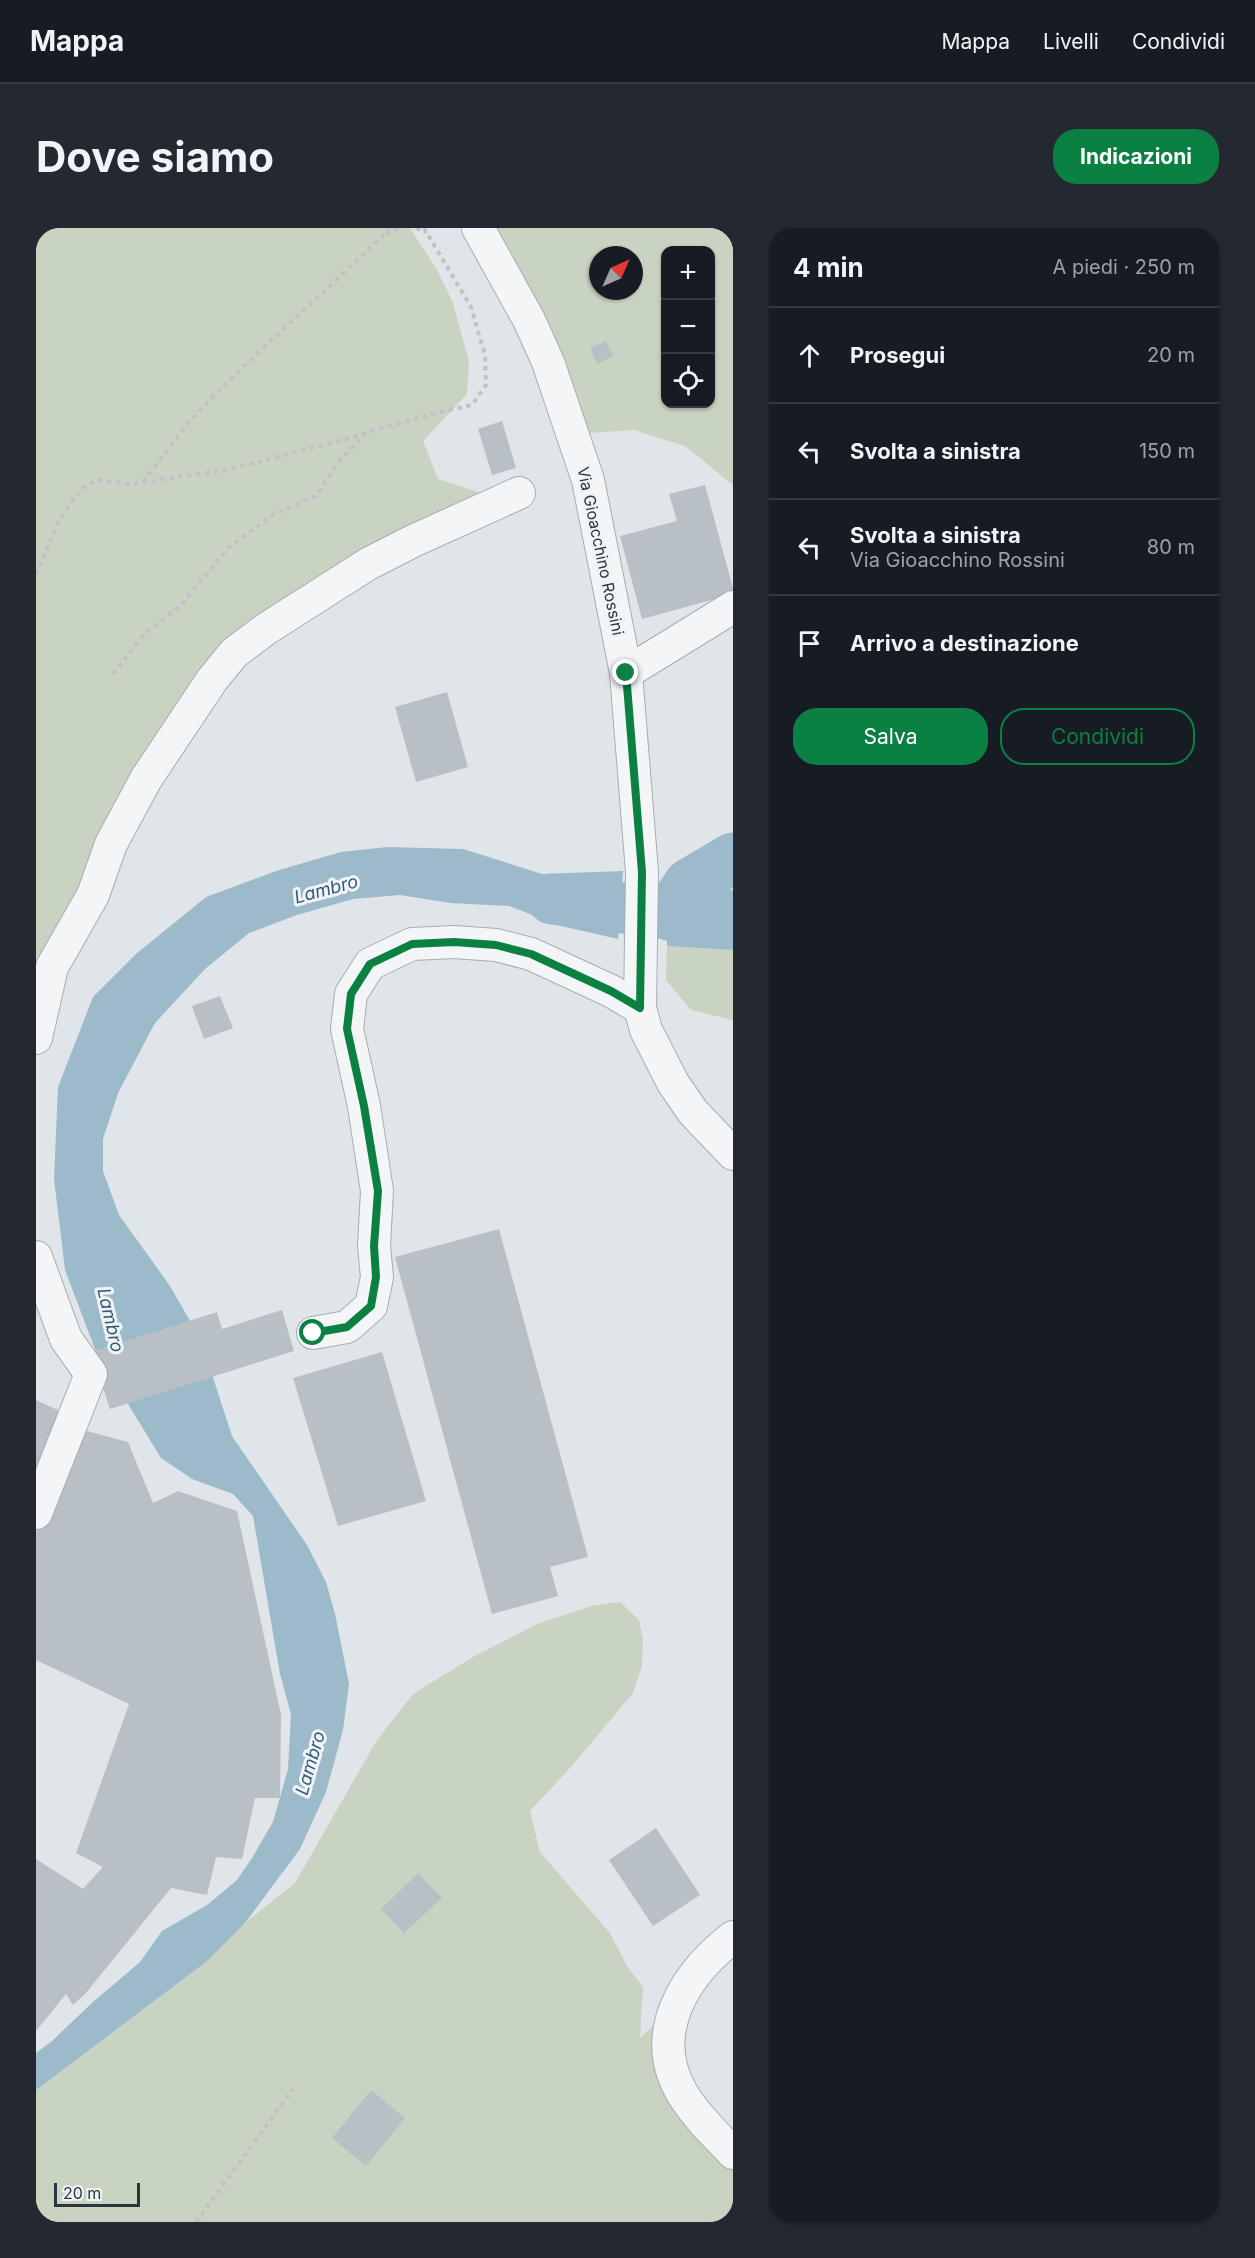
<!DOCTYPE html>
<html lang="it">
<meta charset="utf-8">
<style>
:root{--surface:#171b24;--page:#242831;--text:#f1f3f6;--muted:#9ea1a6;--line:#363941;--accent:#0b8043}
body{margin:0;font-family:Inter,sans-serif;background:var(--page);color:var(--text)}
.controls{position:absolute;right:18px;top:18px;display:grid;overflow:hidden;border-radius:12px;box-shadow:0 2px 4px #0004}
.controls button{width:54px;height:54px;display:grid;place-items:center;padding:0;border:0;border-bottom:2px solid var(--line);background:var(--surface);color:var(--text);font:30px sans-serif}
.compass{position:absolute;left:553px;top:18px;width:54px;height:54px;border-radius:50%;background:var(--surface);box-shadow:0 2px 4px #0004;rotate:45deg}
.scale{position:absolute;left:18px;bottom:15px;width:86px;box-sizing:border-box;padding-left:6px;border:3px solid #293640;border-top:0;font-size:16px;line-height:21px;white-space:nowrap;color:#293640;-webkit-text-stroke:4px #f0f4f7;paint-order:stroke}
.stop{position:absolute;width:18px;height:18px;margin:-14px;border:4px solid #0b8043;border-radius:50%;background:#fff}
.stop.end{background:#0b8043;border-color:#fff;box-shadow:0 2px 6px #0008}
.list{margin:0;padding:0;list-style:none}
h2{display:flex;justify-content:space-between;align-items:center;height:78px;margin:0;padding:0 24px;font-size:26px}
h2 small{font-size:20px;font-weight:400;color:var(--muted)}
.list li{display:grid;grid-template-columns:39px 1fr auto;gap:18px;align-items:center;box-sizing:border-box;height:96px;padding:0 24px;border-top:2px solid var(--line)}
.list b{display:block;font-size:22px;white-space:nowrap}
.list p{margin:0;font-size:20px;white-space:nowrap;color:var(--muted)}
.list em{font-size:20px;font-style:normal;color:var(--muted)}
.actions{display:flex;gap:12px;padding:18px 24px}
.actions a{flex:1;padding:14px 0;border:2px solid var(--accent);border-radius:24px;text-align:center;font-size:21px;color:var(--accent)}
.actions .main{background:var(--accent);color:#fff}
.icon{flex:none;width:33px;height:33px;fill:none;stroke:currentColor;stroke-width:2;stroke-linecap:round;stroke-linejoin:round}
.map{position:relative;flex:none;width:697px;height:1994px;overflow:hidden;border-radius:24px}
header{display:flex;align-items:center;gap:36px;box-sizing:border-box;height:84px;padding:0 30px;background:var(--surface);border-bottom:2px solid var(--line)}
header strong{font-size:28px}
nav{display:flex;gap:33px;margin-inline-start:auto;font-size:21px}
.intro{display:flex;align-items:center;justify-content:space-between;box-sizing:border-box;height:144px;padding:0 36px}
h1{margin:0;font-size:42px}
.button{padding:15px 27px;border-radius:24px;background:var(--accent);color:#fff;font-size:21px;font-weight:700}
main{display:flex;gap:36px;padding:0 36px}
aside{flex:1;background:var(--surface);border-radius:24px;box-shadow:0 2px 4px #0004}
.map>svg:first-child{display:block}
.green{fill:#c9d3c1;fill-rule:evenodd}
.water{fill:#9cbac9}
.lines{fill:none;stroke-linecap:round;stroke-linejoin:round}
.river{stroke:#9cbac9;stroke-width:51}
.building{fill:#b8c0c6}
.minor-casing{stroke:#a5adb3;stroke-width:34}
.path{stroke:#bec3c7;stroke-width:4;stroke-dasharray:4.5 4.5;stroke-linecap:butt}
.minor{stroke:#f3f5f7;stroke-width:32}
.route{stroke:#0b8043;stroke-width:8}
.labels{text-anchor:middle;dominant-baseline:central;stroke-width:6;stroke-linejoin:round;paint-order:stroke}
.street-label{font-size:16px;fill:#293640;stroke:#f0f4f7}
.water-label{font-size:18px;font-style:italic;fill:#335c74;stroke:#f0f4f7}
</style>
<header>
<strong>Mappa</strong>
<nav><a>Mappa</a><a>Livelli</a><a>Condividi</a></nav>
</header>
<div class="intro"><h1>Dove siamo</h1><a class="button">Indicazioni</a></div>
<main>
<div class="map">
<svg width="697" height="1994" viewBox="0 0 697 1994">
<rect width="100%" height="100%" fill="#e0e5e9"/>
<!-- green -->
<path class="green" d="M0,0H374L400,40L417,75L433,134L431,166L387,213L402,251L455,268L197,425L0,742Z
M442,0H697V257L649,218L598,202L537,206ZM630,22H674V176H630ZM562,27H598V63H562Z
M631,718L697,722V792L655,782L630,752Z
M584,1374L603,1392L607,1412L606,1438L597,1465L535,1539L494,1583L504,1624L574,1705L591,1738L607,1759L604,1810L640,1777L632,1807L697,1925V1994H0V1862L170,1734L209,1695L259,1655L341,1512L377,1466L437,1429L501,1396L559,1377Z"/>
<!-- water -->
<path class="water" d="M351,619L427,621L506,646L587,643L582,711L525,698L473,678L414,675L364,667L317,671L261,687L213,705L169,741L119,795L82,865L67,911V943L83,987L134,1058L165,1112L65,1137L29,1042L18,951L22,859L57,769L100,726L170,669L240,643L305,624Z
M632,646L680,661L697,662V722L631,718Z
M168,1122L196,1208L271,1317L290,1354L299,1386L313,1456L307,1502L290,1564L264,1621L209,1695L170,1734L0,1862V1825L16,1813L57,1774L104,1734L126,1703L171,1677L201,1652L216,1630L237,1594L252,1541L255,1486L244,1446L217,1288L197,1266L156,1251L125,1230L73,1145Z"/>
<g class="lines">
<!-- river -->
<path class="river" d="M516,671L697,694
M632,687L653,656L697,630"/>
</g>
<!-- building -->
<path class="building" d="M570,113L577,128L561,136L554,120Z
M466,193L480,240L456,247L442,201Z
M669,257L697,360V366L606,391L584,308L641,293L633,266Z
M411,464L432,539L380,554L359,479Z
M184,768L197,800L168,811L156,778Z
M463,1001L552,1329L514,1339L522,1368L456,1386L359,1029Z
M246,1082L258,1123L74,1181L55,1124L181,1084L186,1101Z
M346,1124L390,1273L302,1298L257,1150Z
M0,1172L24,1183L0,1244Z
M40,1200L92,1214L117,1275L142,1263L201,1283L245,1487L244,1570H219L206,1631L180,1629L171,1667L135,1660L50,1765L37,1777L30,1766L0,1803V1631L47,1661L67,1639L40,1625L93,1476L0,1432V1304L40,1210Z
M620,1600L664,1667L617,1698L573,1632Z
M382,1645L406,1670L368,1705L345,1681Z
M335,1862L369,1890L330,1938L296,1910Z"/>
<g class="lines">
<defs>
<path id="minor" d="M442,0L493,92L512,134L552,252L590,445L606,644L604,780L610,802L637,855L657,884L697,926
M590,445L697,379
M0,810L16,739L57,667L75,616L110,551L176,452L198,425L230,401L332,336L377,313L483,265
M0,1029L30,1111L55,1146L0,1285
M277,1105L311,1099L335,1078L341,1049L338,1018L341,963L328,878L311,801L315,766L334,736L376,716L418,714L460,717L495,726L575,763L604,780
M697,1709C649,1746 611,1805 646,1865C659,1887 680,1907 697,1925"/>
</defs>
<!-- minor casing -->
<use href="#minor" class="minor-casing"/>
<!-- path -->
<path class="path" d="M380,0L391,4
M350,6L363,0
M107,254L152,195L188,157L349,6L352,0
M0,347L24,290L45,261L61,252L96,256L195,241L329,206
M77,446L108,406L144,378L191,321L236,287L280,268L303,233L330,205L399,185L436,177L450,157L449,127L435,79L388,0
M160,1994L257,1861"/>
<!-- minor -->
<use href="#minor" class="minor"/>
</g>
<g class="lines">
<!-- route -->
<path class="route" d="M277,1105L311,1099L335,1078L340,1049L338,1018L342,963L328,878L311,801L315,766L334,736L376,716L418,714L460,717L495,726L575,763L604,780L606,644L590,445"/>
</g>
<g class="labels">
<!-- street labels -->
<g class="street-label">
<text transform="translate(565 323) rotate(78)">Via Gioacchino Rossini</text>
</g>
<!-- water labels -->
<g class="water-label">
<text transform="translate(290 661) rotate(-15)">Lambro</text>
<text transform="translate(75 1092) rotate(77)">Lambro</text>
<text transform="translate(274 1535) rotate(-74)">Lambro</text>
</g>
</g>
</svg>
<div class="controls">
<button>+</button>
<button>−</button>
<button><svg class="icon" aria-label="locate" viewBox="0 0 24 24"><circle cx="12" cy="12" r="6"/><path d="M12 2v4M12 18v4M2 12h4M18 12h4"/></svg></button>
</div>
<svg class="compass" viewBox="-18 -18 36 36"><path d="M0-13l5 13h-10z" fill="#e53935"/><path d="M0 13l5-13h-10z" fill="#9ea1a6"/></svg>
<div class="scale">20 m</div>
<div class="stop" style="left:277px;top:1105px"></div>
<div class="stop end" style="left:590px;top:445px"></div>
</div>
<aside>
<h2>4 min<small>A piedi · 250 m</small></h2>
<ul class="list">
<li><svg class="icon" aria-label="ahead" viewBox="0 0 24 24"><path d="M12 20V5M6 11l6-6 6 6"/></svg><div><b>Prosegui</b></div><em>20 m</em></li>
<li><svg class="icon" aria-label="left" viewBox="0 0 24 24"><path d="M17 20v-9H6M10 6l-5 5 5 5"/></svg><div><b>Svolta a sinistra</b></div><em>150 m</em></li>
<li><svg class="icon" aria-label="left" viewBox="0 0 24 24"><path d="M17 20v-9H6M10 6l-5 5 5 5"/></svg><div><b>Svolta a sinistra</b><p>Via Gioacchino Rossini</p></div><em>80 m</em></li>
<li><svg class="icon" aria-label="arrive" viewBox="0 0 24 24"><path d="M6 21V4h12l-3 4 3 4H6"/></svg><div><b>Arrivo a destinazione</b></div></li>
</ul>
<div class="actions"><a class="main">Salva</a><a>Condividi</a></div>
</aside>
</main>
